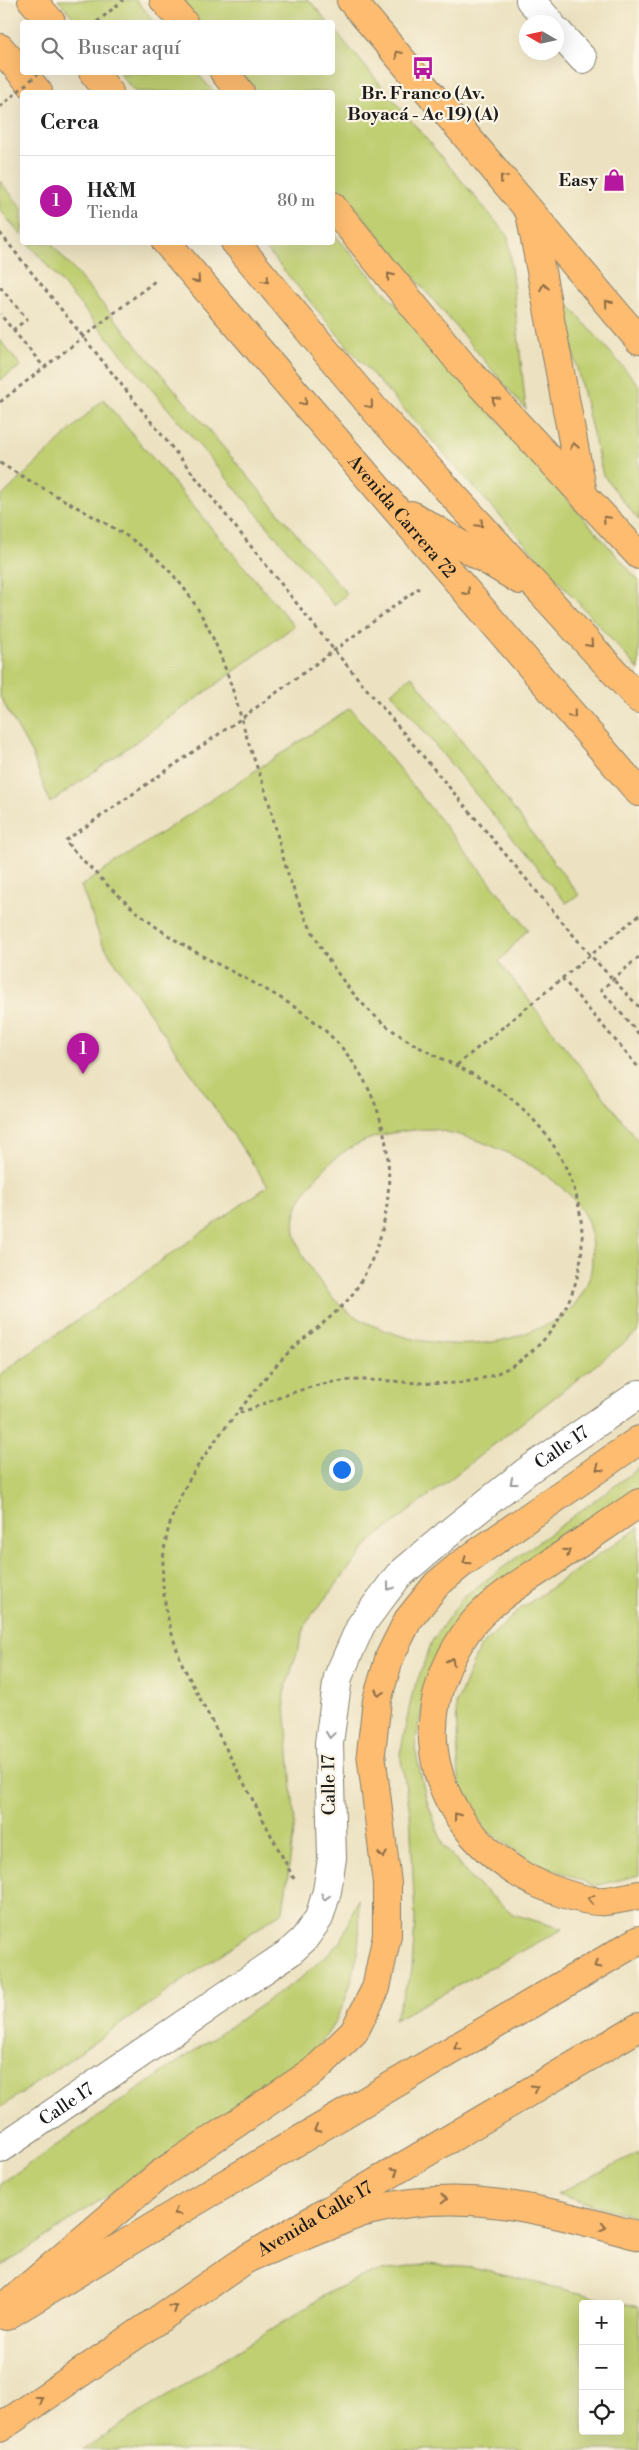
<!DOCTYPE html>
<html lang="es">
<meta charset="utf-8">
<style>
:root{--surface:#fff;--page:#f2f2f2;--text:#222;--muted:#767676;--line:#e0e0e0;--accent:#b5179e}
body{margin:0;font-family:"Libre Bodoni",serif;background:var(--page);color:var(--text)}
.controls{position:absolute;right:15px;bottom:15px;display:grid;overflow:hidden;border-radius:5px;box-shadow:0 5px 20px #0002}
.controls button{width:45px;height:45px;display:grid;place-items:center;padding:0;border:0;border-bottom:1px solid var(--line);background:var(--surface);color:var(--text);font:25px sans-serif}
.compass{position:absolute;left:519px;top:15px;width:45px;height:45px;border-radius:50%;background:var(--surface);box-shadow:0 5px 20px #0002;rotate:279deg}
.you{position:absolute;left:341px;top:1469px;width:18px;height:18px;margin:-12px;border:4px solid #fff;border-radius:50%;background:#1a73e8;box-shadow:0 0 0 8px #1a73e833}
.badge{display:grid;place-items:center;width:32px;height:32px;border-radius:50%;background:var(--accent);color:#fff;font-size:16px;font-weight:700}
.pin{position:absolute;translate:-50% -41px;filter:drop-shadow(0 1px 2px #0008)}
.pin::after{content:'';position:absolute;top:26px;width:18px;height:15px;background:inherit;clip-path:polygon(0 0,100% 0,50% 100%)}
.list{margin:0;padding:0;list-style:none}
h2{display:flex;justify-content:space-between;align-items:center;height:65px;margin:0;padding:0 20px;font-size:21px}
h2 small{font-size:16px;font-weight:400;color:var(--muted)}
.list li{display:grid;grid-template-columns:32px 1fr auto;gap:15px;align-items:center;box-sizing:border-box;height:90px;padding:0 20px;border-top:1px solid var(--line)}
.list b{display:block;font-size:19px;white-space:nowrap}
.list p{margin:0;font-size:16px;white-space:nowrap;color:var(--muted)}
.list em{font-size:16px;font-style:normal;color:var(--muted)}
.icon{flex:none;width:28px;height:28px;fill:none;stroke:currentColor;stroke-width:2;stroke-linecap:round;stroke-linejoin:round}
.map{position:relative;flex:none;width:639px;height:2450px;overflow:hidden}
.search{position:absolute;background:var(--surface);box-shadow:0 5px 20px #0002;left:20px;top:20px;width:315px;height:55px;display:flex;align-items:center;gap:12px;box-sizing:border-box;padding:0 18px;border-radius:5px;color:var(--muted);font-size:19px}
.panel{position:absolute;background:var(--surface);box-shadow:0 5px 20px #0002;left:20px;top:90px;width:315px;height:155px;border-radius:5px}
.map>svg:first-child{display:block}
.green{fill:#c0cf72;stroke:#6e7647;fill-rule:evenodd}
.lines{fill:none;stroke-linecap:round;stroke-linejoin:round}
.minor-casing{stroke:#847f6e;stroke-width:30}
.major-casing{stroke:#847f6e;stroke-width:30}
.highway-casing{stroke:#847f6e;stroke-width:30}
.path{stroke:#847f6e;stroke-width:3;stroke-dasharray:4 4;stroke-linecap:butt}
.minor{stroke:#fff;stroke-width:28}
.major{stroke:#fdbc6f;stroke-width:28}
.highway{stroke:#fdbc6f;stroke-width:28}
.path-bridge{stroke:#847f6e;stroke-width:3;stroke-dasharray:4 4;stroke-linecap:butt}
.oneway{stroke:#8c6c46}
.oneway2{stroke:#999}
.labels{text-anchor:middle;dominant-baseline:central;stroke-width:4.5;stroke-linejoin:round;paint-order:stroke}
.poi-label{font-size:18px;font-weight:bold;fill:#1c1c1c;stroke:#fcf5e5}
.street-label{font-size:18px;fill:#1c1c1c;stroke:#fcf5e5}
</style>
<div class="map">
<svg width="639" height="2450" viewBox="0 0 639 2450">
<rect width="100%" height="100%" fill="#fcf5e5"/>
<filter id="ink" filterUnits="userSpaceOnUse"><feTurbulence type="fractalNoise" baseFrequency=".02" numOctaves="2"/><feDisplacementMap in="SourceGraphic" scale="10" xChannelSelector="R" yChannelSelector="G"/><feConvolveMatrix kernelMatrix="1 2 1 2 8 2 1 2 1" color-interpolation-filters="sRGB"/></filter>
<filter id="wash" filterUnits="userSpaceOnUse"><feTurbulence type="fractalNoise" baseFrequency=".0096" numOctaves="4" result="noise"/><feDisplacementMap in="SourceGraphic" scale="20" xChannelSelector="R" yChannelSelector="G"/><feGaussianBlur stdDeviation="1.12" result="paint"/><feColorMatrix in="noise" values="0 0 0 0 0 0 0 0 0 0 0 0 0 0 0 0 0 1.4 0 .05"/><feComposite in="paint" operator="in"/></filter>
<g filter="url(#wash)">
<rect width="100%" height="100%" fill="#ece2c1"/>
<!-- green -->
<path class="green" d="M58,0H136L155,22H77Z
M181,0H309L328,22H200Z
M333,28L508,236L526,410L333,181L332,92H258L241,73L332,72Z
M119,73H197L214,92H135Z
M0,181L22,208V236L0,210Z
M333,233L639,581V670L355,355L261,243L332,242Z
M28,243H51L347,594L334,605Z
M559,294L639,385V521L603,475Z
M0,340L21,366L0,380Z
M103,399L294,626L228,676L50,803L32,754L0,697V498Z
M412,676L579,895L566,903L391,692Z
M350,708L528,929L499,962L639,1142V1331L371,1541L307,1621L284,1693L295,1824L283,1911L0,2108V1374L268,1186L102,943L81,886ZM434,1129C450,1133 467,1136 482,1142C516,1155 568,1182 585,1216C592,1229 592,1245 592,1260C592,1282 578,1305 560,1318C552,1324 540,1327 531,1331C477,1354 409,1346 358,1318C338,1307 324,1288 311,1269C284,1228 291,1203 324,1169C353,1137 393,1130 434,1129Z
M639,1468V1489L508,1581L424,1695L415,1748L426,1798L443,1845L472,1880L513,1914L563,1929L394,2020L412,1970L415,1920L410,1811L400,1754L412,1695L432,1641L463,1597Z
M639,1527V1875L595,1886L530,1860L484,1829L459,1783L456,1705L479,1648L520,1609Z
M358,1899C364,1947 351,2007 319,2045C290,2078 246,2101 210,2126C140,2173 70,2221 0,2268V2184L302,1977L341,1942Z
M639,2152V2218L557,2194Z
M427,2264L473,2268L639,2307V2450H82L331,2291L376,2272ZM583,2304H620V2431H583Z"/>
</g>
<g filter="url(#ink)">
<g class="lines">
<defs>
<g id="minor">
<path d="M530,0L550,22"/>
<path d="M556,30L583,59"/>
<path id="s1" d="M0,2149L290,1952L304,1939L319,1918L327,1891L332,1858L329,1743L338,1677L361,1625L398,1576L455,1528L527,1471L639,1394"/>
</g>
<g id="major">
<path d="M6,2316L191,2204L639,1940"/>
<path id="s2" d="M0,2428L248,2258L639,2027"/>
</g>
<g id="highway">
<path d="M32,0L51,22"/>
<path d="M164,0L183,22"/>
<path d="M351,0L639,340"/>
<path d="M0,48L38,92"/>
<path d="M93,72L109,92"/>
<path d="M224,72L240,92"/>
<path d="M332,206L464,367L639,555"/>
<path d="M530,213L583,494"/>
<path id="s3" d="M166,242L639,792"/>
<path d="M235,242L375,410L639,699"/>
<path d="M411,515L520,580"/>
<path d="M639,1503C609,1524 578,1544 548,1565C519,1584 488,1602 467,1631C404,1721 431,1821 523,1876C542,1887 584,1903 605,1901C617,1900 628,1897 639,1895"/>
<path d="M248,2258C275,2247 302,2237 329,2226C341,2221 354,2214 368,2211C466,2186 544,2210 639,2236"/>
<path d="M0,2311L159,2175L314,2071L354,2032L376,1988L387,1935V1883L371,1753L377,1700L390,1656L408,1620L437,1584L460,1565L639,1440"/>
</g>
</defs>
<!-- minor casing -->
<use href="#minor" class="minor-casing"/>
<!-- major casing -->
<use href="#major" class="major-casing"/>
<!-- highway casing -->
<use href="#highway" class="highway-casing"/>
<!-- path -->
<path class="path" d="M97,22L123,0
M0,233L334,650L590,955L639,1007
M0,287L27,319L13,330L0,314
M13,330L44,367
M0,402L155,281
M0,463C29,481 59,497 89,514C112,527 136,540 156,558C209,605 228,672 247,738C253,757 260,775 266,793C273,814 277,836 283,857C292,890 306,922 323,951C342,982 366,1012 395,1032C427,1055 465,1067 498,1089C573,1140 609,1238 559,1319C548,1338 532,1353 513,1365C457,1400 395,1373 334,1382C301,1387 269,1402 237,1414
M562,978L639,1068
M457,1065L639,915
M294,1879L183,1666C142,1562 165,1501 233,1418C251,1396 268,1373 288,1353C309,1332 337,1316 354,1292C403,1220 400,1121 346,1053C302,997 230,976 171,937C130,911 98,876 65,841L242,718L419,588"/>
<!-- minor -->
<use href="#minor" class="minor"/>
<!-- major -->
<use href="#major" class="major"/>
<!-- highway -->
<use href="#highway" class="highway"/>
<!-- path-bridge -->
<path class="path-bridge" d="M0,107L40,72
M639,957L601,990L639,1034"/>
</g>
<!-- one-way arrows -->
<defs><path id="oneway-chevron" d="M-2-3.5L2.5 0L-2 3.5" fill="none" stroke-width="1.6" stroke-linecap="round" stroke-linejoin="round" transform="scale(1.25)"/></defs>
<g class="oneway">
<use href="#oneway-chevron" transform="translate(398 54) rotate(-130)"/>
<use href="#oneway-chevron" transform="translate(503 178) rotate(-130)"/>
<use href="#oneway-chevron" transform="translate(390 276) rotate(-129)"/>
<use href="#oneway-chevron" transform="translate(197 280) rotate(49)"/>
<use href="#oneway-chevron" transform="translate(266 280) rotate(50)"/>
<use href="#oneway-chevron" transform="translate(544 287) rotate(-101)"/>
<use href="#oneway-chevron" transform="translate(608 303) rotate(-130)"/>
<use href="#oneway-chevron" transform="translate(495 400) rotate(-133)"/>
<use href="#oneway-chevron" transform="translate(304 402) rotate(49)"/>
<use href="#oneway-chevron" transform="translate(370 405) rotate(50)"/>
<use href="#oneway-chevron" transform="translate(574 446) rotate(-101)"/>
<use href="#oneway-chevron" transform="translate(606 519) rotate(-133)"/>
<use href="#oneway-chevron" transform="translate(480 524) rotate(47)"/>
<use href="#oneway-chevron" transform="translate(467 592) rotate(49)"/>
<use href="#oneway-chevron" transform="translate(590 644) rotate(48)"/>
<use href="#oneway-chevron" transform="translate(573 715) rotate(49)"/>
<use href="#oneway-chevron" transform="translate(599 1468) rotate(145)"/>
<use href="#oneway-chevron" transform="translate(567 1552) rotate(-34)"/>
<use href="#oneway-chevron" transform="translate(466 1561) rotate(145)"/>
<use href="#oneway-chevron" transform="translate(451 1661) rotate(-63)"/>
<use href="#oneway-chevron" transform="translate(379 1693) rotate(106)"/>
<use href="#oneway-chevron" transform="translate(457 1816) rotate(-127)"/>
<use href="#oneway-chevron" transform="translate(383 1855) rotate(83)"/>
<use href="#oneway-chevron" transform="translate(591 1899) rotate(-169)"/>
<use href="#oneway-chevron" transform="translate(597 1965) rotate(150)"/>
<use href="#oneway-chevron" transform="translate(457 2047) rotate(150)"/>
<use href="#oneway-chevron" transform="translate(535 2088) rotate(-31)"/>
<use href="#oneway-chevron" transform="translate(317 2129) rotate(150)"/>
<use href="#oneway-chevron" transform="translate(395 2171) rotate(-31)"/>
<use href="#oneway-chevron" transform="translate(444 2199) rotate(-1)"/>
<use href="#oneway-chevron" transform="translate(177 2212) rotate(149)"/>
<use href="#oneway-chevron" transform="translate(603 2227) rotate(15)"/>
<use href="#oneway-chevron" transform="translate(174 2308) rotate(-34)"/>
<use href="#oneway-chevron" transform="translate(40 2400) rotate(-34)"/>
</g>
<g class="oneway2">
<use href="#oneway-chevron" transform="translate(513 1482) rotate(142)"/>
<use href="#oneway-chevron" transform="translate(390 1587) rotate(127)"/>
<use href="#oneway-chevron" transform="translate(330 1735) rotate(98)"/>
<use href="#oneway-chevron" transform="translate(325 1897) rotate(105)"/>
</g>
</g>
<!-- icons -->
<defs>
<symbol id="bus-bare" viewBox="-9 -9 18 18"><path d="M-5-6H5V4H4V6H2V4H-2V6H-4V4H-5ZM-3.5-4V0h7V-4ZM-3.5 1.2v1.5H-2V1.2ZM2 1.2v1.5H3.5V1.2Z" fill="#b5179e" stroke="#fcf5e5" stroke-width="2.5" paint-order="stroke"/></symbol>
<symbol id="shop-bare" viewBox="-9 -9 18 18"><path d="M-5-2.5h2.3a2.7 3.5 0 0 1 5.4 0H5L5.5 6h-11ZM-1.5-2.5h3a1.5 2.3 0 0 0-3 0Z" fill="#b5179e" stroke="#fcf5e5" stroke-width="2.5" paint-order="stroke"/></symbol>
</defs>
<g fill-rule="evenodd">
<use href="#bus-bare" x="407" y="52" width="32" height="32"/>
<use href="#shop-bare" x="598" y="164" width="32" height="32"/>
</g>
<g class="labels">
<!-- poi labels -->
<g class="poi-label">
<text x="423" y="93">Br. Franco (Av.<tspan x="423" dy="21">Boyacá - Ac 19) (A)</tspan></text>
<text x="598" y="180" text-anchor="end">Easy</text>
</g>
<!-- street labels -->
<g class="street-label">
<text stroke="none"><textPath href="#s3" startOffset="362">Avenida Carrera 72</textPath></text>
<text stroke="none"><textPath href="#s1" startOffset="965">Calle 17</textPath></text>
<text transform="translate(329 1785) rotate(-91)">Calle 17</text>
<text stroke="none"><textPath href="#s1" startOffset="80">Calle 17</textPath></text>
<text stroke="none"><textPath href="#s2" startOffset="378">Avenida Calle 17</textPath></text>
</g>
</g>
</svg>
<div class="controls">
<button>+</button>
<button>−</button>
<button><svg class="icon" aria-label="locate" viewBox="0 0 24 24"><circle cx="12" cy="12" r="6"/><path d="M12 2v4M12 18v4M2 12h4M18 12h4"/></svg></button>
</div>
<svg class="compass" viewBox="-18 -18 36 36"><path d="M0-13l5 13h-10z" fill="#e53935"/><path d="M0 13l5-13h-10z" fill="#767676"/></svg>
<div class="you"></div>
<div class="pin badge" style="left:83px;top:1074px">1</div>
<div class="search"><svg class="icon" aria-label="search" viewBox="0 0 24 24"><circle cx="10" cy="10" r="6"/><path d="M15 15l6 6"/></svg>Buscar aquí</div>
<section class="panel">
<h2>Cerca<small></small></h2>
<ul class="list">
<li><span class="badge">1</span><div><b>H&amp;M</b><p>Tienda</p></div><em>80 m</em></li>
</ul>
</section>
</div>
